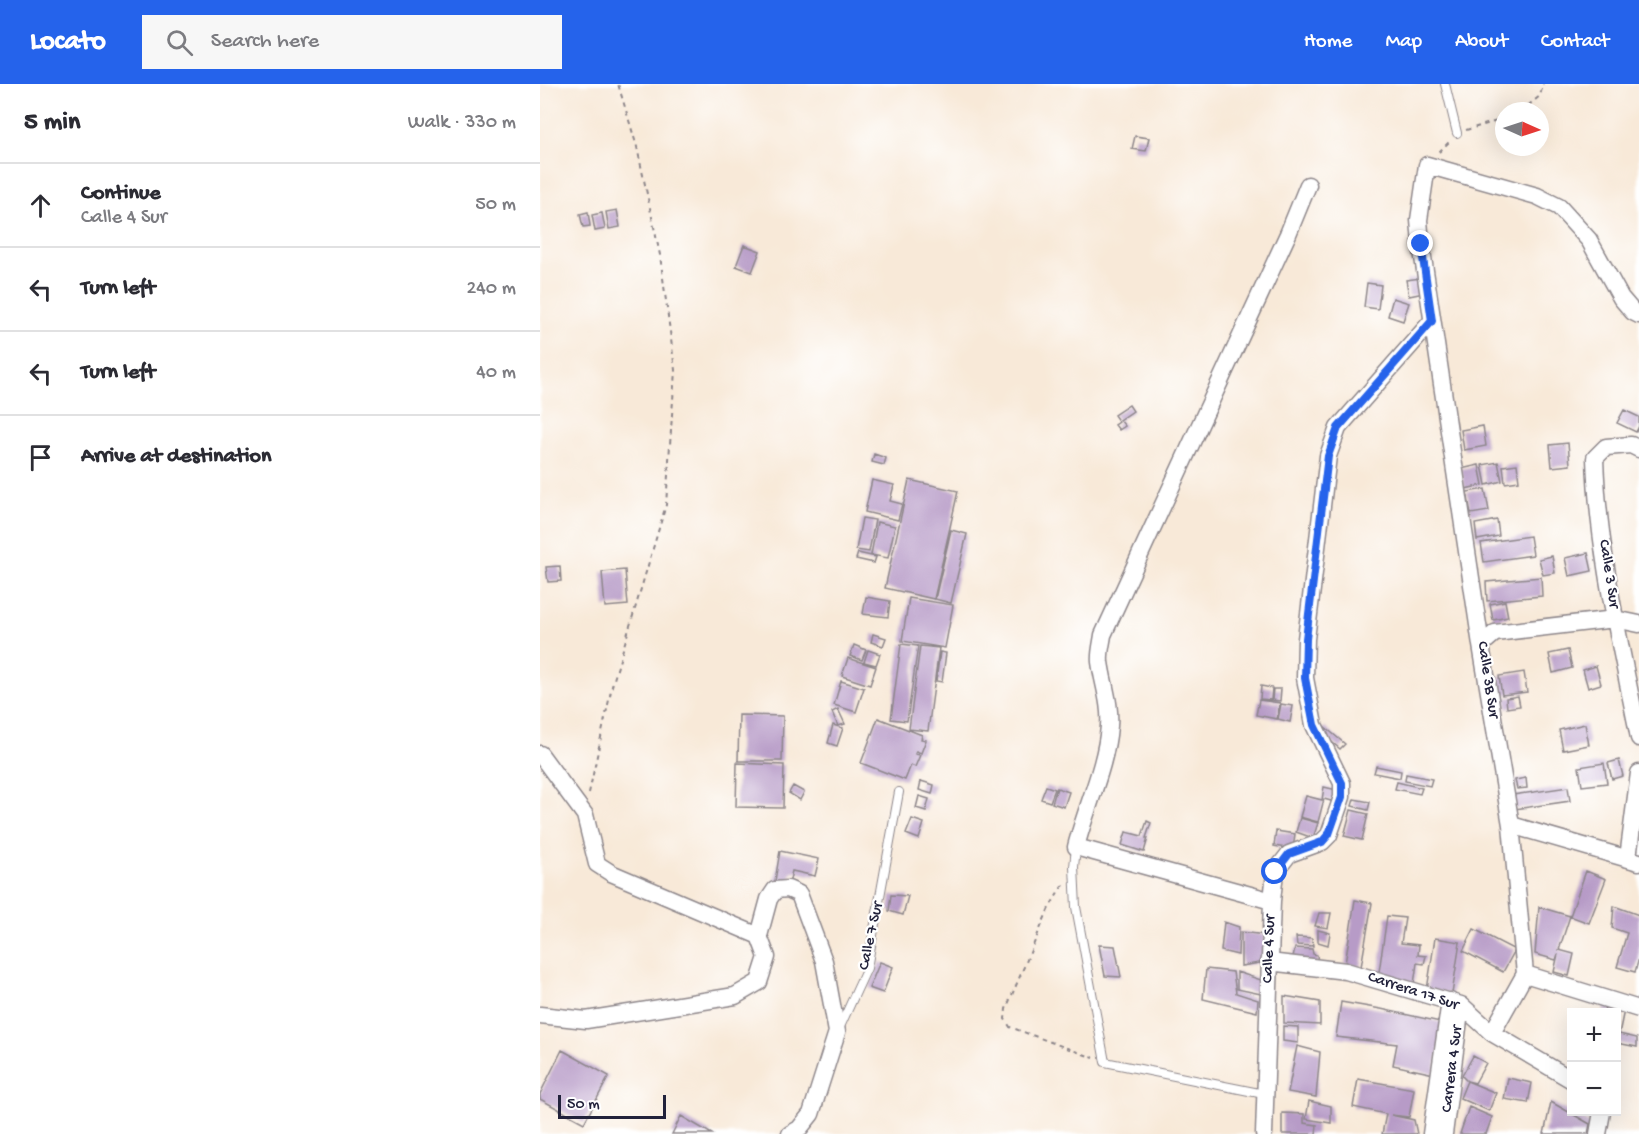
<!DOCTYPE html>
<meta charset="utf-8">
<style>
:root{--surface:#fff;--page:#f7f7f7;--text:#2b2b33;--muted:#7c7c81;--line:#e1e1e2;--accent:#2563eb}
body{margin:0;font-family:"Gochi Hand",sans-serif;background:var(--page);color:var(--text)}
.controls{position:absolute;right:18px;bottom:18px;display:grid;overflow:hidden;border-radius:0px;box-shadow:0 6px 24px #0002}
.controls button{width:54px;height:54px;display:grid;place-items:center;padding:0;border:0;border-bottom:2px solid var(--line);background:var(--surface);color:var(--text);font:30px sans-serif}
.compass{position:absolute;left:955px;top:18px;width:54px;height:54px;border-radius:50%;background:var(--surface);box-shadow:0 6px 24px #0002;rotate:93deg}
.scale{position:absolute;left:18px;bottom:15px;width:108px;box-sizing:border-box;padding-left:6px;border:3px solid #22223b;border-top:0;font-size:16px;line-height:21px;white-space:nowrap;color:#22223b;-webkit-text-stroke:4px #fff;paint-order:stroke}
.stop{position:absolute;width:18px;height:18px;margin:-14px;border:4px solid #2563eb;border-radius:50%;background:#fff}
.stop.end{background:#2563eb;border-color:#fff;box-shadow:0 2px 6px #0008}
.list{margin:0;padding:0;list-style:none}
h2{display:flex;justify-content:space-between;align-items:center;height:78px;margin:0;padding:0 24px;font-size:26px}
h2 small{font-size:20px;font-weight:400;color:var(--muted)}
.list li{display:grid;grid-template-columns:39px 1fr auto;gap:18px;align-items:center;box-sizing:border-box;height:84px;padding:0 24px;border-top:2px solid var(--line)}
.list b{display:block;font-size:22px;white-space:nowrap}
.list p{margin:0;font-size:20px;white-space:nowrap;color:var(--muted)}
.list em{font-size:20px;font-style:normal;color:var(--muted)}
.icon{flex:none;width:33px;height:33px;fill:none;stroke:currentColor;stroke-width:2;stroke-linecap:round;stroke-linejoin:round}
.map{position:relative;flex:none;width:1099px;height:1050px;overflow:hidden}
header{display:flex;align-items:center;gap:36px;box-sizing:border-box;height:84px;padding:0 30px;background:var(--accent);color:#fff}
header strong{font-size:28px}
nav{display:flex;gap:33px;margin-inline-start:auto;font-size:21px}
.search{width:420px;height:54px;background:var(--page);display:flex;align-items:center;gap:15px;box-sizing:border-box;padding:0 21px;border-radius:0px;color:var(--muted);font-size:22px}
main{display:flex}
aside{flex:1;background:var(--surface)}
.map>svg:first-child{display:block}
.building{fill:#b79bc7}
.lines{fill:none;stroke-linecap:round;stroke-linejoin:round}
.service-casing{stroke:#8d868a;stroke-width:10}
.minor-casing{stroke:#8d868a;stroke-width:19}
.path{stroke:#8d868a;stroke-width:2;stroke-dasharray:4.5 4.5;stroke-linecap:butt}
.service{stroke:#fff;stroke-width:8}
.minor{stroke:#fff;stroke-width:16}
.route{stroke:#2563eb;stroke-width:8}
.labels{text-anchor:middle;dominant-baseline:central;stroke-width:4.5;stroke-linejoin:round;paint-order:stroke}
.street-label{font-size:16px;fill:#22223b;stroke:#fff}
</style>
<header>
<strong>Locato</strong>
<div class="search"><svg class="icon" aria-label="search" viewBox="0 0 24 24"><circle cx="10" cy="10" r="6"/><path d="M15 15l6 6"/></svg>Search here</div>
<nav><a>Home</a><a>Map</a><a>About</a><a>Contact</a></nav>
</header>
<main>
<aside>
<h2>5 min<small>Walk · 330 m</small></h2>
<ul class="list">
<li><svg class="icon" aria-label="ahead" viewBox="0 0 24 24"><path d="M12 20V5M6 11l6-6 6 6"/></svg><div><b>Continue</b><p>Calle 4 Sur</p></div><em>50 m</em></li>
<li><svg class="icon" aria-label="left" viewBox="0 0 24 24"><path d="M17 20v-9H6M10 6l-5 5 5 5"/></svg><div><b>Turn left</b></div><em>240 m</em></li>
<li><svg class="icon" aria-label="left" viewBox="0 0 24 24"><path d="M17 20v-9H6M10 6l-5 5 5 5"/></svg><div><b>Turn left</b></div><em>40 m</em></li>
<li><svg class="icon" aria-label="arrive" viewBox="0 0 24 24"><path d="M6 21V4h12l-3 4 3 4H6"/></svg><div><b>Arrive at destination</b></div></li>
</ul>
</aside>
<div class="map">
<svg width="1099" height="1050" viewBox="0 0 1099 1050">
<rect width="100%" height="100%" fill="#fff"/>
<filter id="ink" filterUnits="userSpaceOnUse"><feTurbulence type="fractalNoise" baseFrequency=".0167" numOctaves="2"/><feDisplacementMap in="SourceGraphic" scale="12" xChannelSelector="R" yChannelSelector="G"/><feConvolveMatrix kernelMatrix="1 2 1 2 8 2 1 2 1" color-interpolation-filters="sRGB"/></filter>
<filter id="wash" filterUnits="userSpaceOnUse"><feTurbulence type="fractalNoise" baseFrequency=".008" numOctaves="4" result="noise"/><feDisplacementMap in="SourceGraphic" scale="24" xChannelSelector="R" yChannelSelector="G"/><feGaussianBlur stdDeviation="1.35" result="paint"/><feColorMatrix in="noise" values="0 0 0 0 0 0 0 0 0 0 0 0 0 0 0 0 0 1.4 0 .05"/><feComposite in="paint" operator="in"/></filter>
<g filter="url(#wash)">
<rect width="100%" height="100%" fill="#f8e9d8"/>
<g id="blocks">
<!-- building -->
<path class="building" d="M595,52L609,54L606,67L592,65Z
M77,126L80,143L69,145L66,128Z
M48,128L50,142L43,143L40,130Z
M62,129L65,145L55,147L52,131Z
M204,161L220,167L212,188L196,182Z
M881,194L884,209L869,212L866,196Z
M827,199L841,201L838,225L824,223Z
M853,214L869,219L863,237L848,232Z
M589,321L593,327L580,336L585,342L579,346L575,341L579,338L574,331Z
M1084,326L1099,333V342L1096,348L1077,339Z
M943,342L946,362L924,366L921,346Z
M1028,359L1030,381L1012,383L1010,361Z
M334,370L346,374L344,381L332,378Z
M958,378L962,397L946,401L942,381Z
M977,380L979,397L965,399L963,382Z
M939,381L943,401L925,405L921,385Z
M332,396L354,401L350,417L362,420L358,436L325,428Z
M369,396L418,407L394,515L345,504Z
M945,405L949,427L931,430L927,408Z
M322,434L335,436L329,468L316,466Z
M957,436L959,452L937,456L935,440Z
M337,438L355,442L348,474L331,471Z
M411,446L427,450L411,519L395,515Z
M990,452L993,471L944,478L941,459Z
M318,469L336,473L334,479L316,475Z
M1048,469L1052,487L1029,492L1025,474Z
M1012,472L1015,489L1003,491L999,475Z
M20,482L21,497L8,498L6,483Z
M85,486L88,521L65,523L62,488Z
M1001,493L1002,512L947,517L946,498Z
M326,513L350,517L348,533L323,530Z
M369,514L413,521L405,564L362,557Z
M965,517L968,533L953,536L950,520Z
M333,550L346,554L343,562L331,558Z
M361,560L378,562L367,637L351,635Z
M314,561L326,566L322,576L310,572Z
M380,562L399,564L388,647L369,645Z
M328,566L340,570L336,581L324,578Z
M1028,566L1032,584L1013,589L1009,570Z
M400,568L406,569L402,598L396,597Z
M308,574L336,583L330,601L302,592Z
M1056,582L1061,600L1048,604L1043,586Z
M984,588L987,608L962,611L959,592Z
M301,597L324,604L316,628L294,621Z
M721,602L732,604L731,616L720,615Z
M733,605H741L740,617L732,616Z
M978,612L980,622L967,624L966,614Z
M719,616L740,619L737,635L716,631Z
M741,620L753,622L750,638L738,635Z
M298,625L305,640L298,642L292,628Z
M199,631L243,632L242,677H198Z
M338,634L382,651L381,655L386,656L381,669L376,667L375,670L380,671L375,683L371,681L365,696L321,679Z
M1045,640L1049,661L1023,666L1019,646Z
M293,641L303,644L297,662L288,659Z
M785,643L805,660L800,665L780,648Z
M1079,676L1083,692L1072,695L1068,679Z
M197,679L244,681L243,724L196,723Z
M1064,679L1067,699L1042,702L1039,683Z
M836,682L861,687L860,694L834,689Z
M866,690L892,695L890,702L865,697Z
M986,694L987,704L977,705L975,696Z
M381,697L394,701L392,710L379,706Z
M857,698L882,704L880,710L855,705Z
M253,702L264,708L260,716L249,709Z
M506,702L515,705L510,718L501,715Z
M784,703L801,707L798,719L784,715L778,738L760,733L766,712L782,716Z
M1028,703L1030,717L975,725L973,711Z
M517,704L529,708L524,723L512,719Z
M379,712L389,715L386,727L376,724Z
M814,715L830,718L828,726L812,722Z
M811,726L828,730L822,756L804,752Z
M760,734L778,739L773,754L756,748Z
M372,735L384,739L379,755L366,750Z
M607,737L611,739L606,754H608L604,768L582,761L586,748L602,752Z
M736,747L755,750L753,765L734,762Z
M240,767L279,775L275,792L252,787L249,800L235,797Z
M1046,787L1066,795L1049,839L1030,832L1019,866L1034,870L1029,892L1014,888L1018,870L1016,876L995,870L999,823L1030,832Z
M351,811L368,812L363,831L349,827Z
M815,816L832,819L821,883L805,880Z
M1074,822L1099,831V874L1095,888L1077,883L1087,849L1072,844Z
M779,829H791L788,844L775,842Z
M847,832L865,834L861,859L879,861L878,871L886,872L884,880L877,879L874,900L838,895Z
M684,838L699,843L698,871L681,867Z
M934,845L975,866L963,888L923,867Z
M778,846L790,849L788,861L778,858Z
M701,848L725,851V878L701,882Z
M756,853L772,854L773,862L757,861Z
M895,854L920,858L912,910L887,906Z
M559,861L575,862L581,893L565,892Z
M755,864L772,865L773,870L777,871L778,880L752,877Z
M340,878L353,883L343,909L329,904Z
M666,885L693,888L696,909L718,916L717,928L663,915Z
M697,888L721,896V910L697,905Z
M744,912L780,918V941L744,939Z
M801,918L841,925L905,939L894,990L853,981L857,960L796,953Z
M1065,922L1084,926L1079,950L1097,954V963L1077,959V928H1064Z
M743,942L758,943V959L743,957Z
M757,962L780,968L776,1013L748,1008Z
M22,966L69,992L44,1039L0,1015V1010Z
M933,972L946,979L935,999L927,997L922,992Z
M968,994L992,999L988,1019L964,1015Z
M818,995L874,1005L869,1033L851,1031L874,1036L877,1050H842L846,1030L813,1023Z
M927,997L956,1009L949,1027L920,1014Z
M769,1017L791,1022V1039L766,1035Z
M1011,1018L1050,1040L1048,1050H1004Z
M929,1023L952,1033L946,1050H920Z
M742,1029L764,1030V1039L777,1041L776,1050H742Z
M141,1032L172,1050H132Z"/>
</g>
</g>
<g filter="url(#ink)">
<use href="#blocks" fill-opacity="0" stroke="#8d868a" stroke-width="1.5"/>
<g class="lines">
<defs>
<path id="service" d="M905,0L917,49
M536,763L534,783L536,823L565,978L724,1010
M299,945L327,884L359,708"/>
<path id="minor" d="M1099,365L1091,361L1066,363L1055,374C1058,469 1081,562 1099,654
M941,561L955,549L1075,535L1099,540
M0,670L45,731L57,780L71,789L219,852
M971,741L1099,778
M1088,774L1099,689
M732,817L536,763C546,723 566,682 569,642C571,620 563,600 560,578C559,569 562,559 563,551L748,150L768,101
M729,878L806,887L921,921L952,949L1032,996
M985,890L1099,925
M0,931L46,936L195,912L219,898L227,873L219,852L229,815L235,806L248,805L259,810L284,877L297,948L271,1030L259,1045L250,1050
M952,949L985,890L971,741L941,561L881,160L879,136L887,81L997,112L1019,123L1049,156L1081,214L1093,228L1099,231
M724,1050L732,817L735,788L749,770L782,758L789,751L802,713V699L774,641L765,594L766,555L788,372L798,344L892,237
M891,1050L910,917
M904,1050L921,921
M1058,1050L1062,1028"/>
</defs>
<!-- service casing -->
<use href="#service" class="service-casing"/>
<!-- minor casing -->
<use href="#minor" class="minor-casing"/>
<!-- path -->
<path class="path" d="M981,27L1000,12L1003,0
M926,46L964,35
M899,68L910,57
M49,709L72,602L126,421L135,286L120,171L97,63L78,0
M523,801L509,824L466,925L465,935L470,943L554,974"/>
<!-- service -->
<use href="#service" class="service"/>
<!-- minor -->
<use href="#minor" class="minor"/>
</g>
</g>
<g class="lines" filter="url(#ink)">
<!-- route -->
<path class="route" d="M735,788L749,770L782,758L789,750L802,713V699L774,641L765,594L766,555L788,372L798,344L892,237L881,160"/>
</g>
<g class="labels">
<!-- street labels -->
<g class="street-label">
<text transform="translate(1068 490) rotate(81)">Calle 3 Sur</text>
<text transform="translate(947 596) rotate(81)">Calle 3B Sur</text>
<text transform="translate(332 852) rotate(-78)">Calle 7 Sur</text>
<text transform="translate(730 865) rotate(-88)">Calle 4 Sur</text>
<text transform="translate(873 908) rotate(18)">Carrera 17 Sur</text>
<text transform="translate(913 985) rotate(-83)">Carrera 4 Sur</text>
</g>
</g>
</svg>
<div class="controls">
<button>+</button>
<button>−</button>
</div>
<svg class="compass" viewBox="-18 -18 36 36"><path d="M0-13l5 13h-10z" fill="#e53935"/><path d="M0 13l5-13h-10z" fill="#7c7c81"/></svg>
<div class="scale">50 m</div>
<div class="stop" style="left:735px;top:788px"></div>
<div class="stop end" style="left:881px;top:160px"></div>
</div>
</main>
